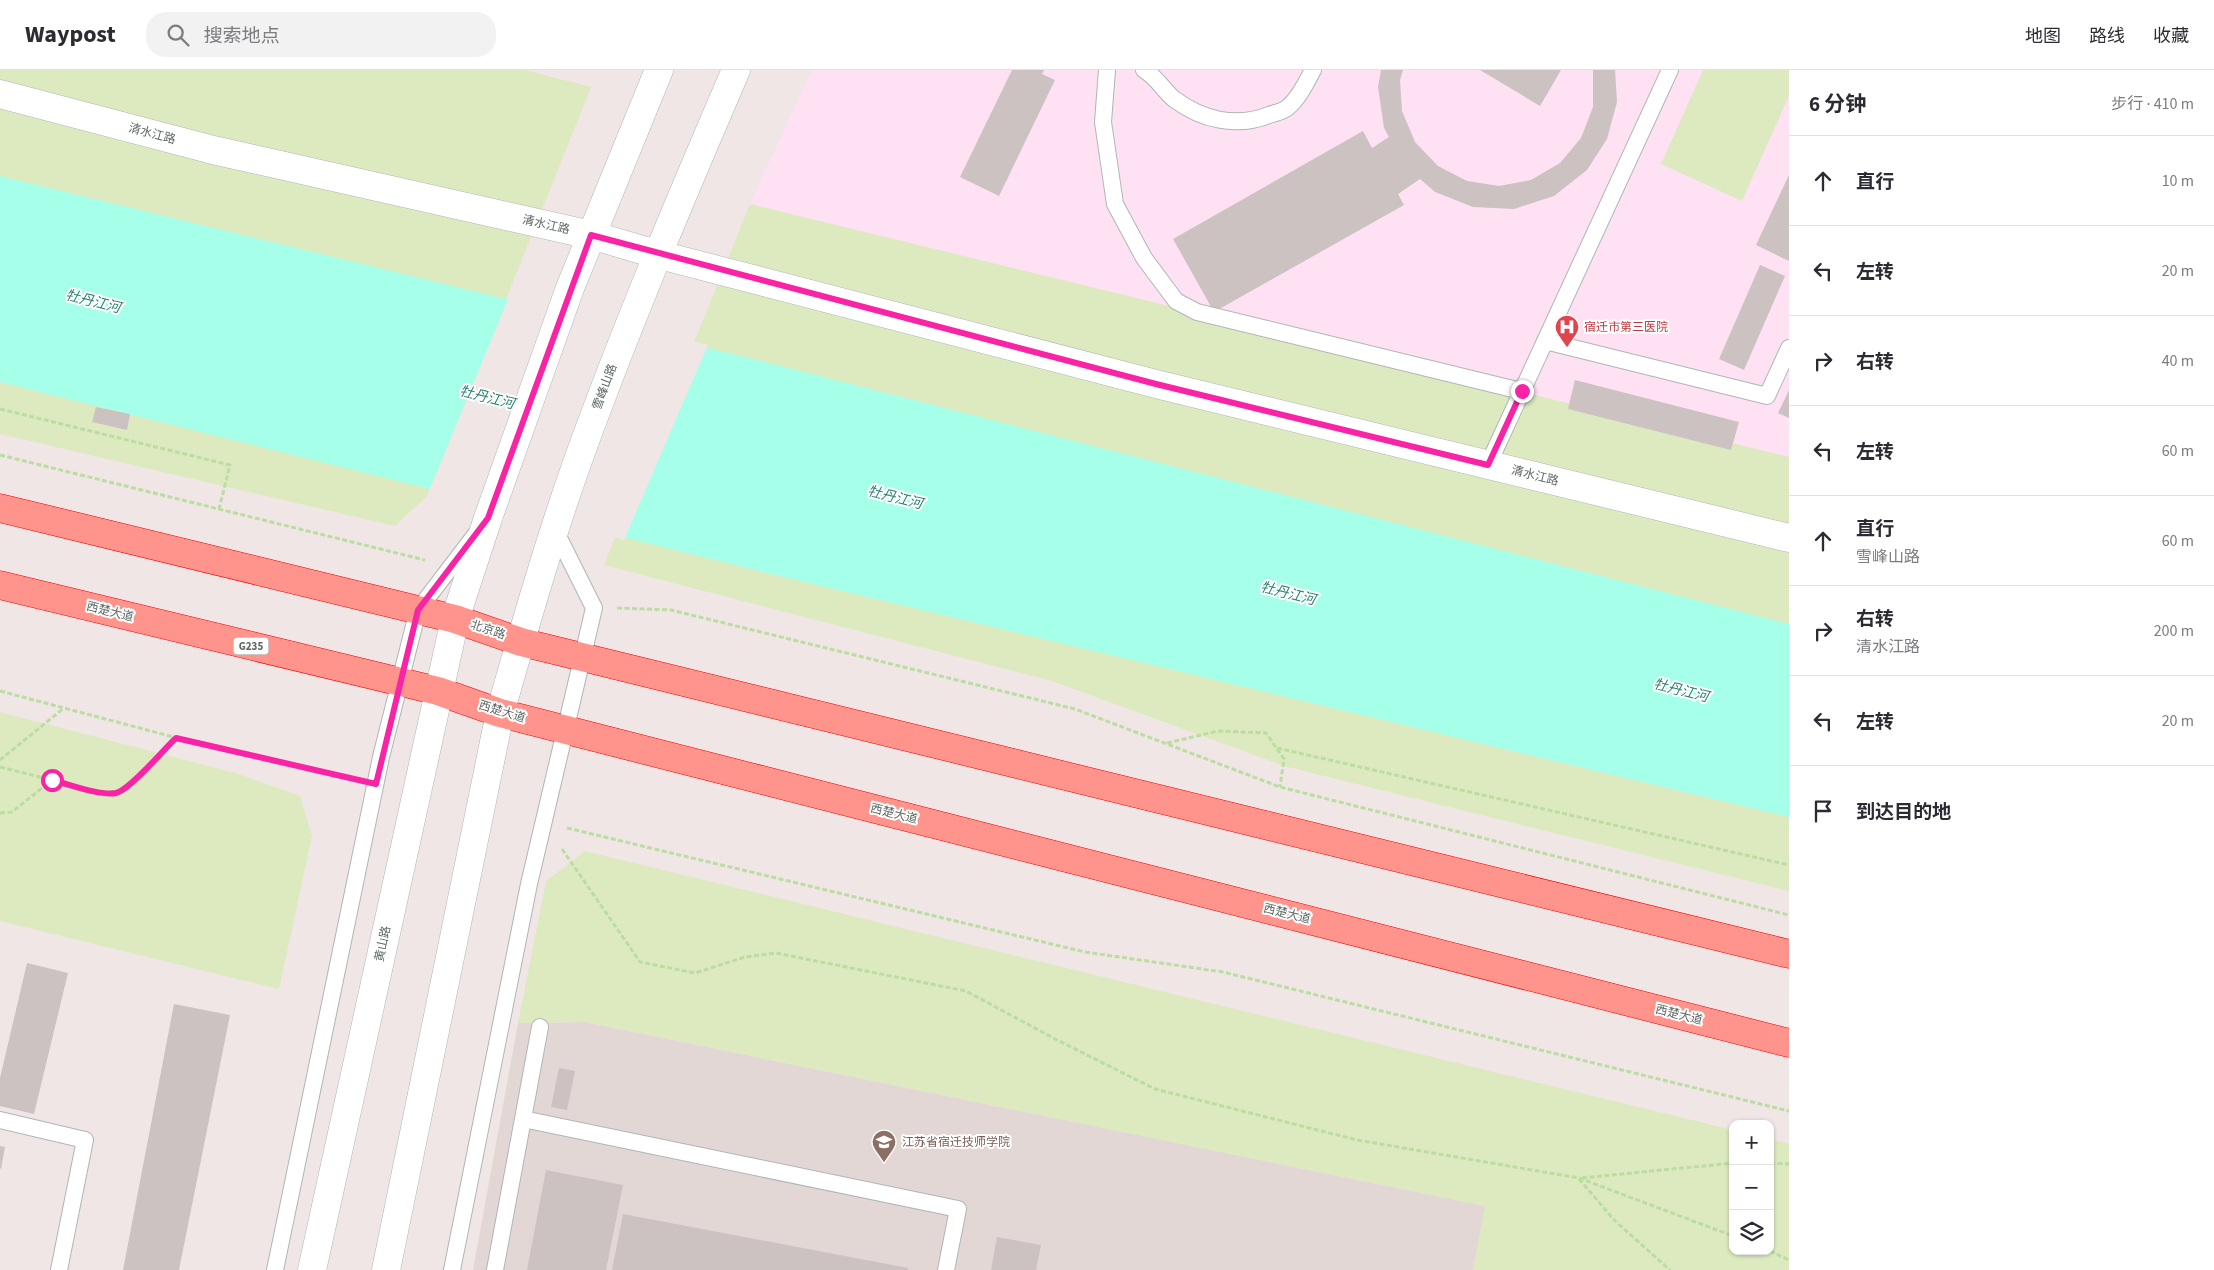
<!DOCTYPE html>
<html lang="zh">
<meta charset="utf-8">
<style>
:root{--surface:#fff;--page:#f2f2f3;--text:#2b2b33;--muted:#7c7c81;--line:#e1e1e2}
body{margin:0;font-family:"Source Sans 3","Noto Sans SC",sans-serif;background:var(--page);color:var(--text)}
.controls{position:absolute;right:15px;bottom:15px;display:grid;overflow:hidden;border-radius:10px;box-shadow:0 1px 4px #0004}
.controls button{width:45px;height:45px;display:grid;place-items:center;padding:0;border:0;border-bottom:1px solid var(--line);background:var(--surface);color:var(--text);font:25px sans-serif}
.stop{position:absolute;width:15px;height:15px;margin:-11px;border:4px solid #f823a5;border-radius:50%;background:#fff}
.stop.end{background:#f823a5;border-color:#fff;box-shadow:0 1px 5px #0008}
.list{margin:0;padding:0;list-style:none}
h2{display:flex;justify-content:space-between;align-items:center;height:65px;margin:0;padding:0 20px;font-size:21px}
h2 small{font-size:16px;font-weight:400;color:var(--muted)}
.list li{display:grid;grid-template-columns:32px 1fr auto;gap:15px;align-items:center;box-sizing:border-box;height:90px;padding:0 20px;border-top:1px solid var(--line)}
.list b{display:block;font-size:19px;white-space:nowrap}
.list p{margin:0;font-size:16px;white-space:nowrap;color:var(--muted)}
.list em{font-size:16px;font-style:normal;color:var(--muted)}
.icon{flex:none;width:28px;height:28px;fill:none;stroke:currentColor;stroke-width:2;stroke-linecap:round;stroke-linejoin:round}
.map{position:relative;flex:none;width:1789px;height:1200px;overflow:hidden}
header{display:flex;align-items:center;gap:30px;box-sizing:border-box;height:70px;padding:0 25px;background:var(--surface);border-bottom:1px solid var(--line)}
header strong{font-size:24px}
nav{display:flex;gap:28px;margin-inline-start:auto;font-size:18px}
.search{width:350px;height:45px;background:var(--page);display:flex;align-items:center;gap:12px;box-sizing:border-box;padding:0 18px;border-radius:20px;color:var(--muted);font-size:19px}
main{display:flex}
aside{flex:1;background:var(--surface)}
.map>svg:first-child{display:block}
.education{fill:#e3d7d6}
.medical{fill:#fee1f2}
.green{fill:#ddeac0}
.water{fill:#a6ffe9}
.pier{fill:#f0e6e5}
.building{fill:#ccc2c2}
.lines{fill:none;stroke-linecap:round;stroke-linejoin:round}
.lane-casing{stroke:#aeb6b6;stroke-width:18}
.secondary-casing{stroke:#adb7b6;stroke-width:29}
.highway-casing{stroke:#f50001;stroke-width:29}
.path{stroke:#bbdda2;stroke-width:3;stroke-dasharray:5 2.5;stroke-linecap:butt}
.lane{stroke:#fff;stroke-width:16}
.secondary{stroke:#fff;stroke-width:28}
.highway{stroke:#ff948d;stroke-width:28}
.route{stroke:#f823a5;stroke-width:6}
.labels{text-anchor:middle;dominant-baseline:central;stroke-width:4;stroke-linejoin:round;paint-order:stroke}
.shield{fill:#fff;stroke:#8e9593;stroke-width:1}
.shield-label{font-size:11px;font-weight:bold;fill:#5d6765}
.street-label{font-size:12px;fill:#5d6765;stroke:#fff}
.health-label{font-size:12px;fill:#be3a42;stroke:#fff;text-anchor:start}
.education-label{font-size:12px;fill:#785e54;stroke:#fff;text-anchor:start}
.water-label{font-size:14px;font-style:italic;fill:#2c8273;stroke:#fff}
</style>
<header>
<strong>Waypost</strong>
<div class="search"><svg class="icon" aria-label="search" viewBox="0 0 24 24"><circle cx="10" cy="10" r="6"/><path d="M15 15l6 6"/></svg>搜索地点</div>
<nav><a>地图</a><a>路线</a><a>收藏</a></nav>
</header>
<main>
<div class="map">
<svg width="1789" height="1200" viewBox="0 0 1789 1200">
<rect width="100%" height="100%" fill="#f0e6e5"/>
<!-- education -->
<path class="education" d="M585,952L1486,1136L1473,1200H473L518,953Z"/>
<!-- medical -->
<path class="medical" d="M812,0H1789V387L750,134Z"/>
<!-- green -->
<path class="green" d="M0,0H525L591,17L427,426L395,456L0,364Z
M1703,0H1789V26L1742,131L1661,94Z
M750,134L1789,387V821L1284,696L1052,611L604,495Z
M0,642L239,704L300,726L312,766L279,919L0,851Z
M585,781L1733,1060V1181H1770V1069L1789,1074V1200H1473L1485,1136L585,952L518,953L546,811Z"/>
<!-- water -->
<path class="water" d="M0,106L745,287L1789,554V747L767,503L0,312Z"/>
<!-- pier -->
<path class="pier" d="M509,227L708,275L624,470L429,421Z"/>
<!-- building -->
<path class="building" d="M1012,0H1044L1042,4L1055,10L999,126L960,107Z
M1381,0H1403L1400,10L1402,41L1415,72L1438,96L1467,111L1499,116L1531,110L1560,93L1581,68L1593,37V0H1615L1617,32L1607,69L1587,100L1554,126L1514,139L1473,137L1435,122L1420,109L1398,124L1404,135L1214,242L1173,169L1363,61L1372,78L1389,67L1384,58L1378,17Z
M1480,0H1561L1540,36Z
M1789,105V191L1756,175Z
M1760,195L1785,206L1744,300L1719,289Z
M1575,310L1739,352L1731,380L1568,339Z
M1789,320V348L1778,343Z
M96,337L130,344L127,360L92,352Z
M27,893L68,903L34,1044L0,1036V1008Z
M174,934L230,945L179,1200H123Z
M559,998L575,1001L567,1040L551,1037Z
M0,1076L5,1077L1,1099L0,1098Z
M546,1100L623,1115L606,1200H527Z
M623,1144L908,1198V1200H612Z
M997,1167L1041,1175L1036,1200H991Z"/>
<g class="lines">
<defs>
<path id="lane" d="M1107,0L1103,52L1115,134L1144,188L1176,231L1197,242L1521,321
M1144,0C1157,7 1163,20 1174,29C1202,50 1236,58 1269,45C1274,43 1282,42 1287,38C1299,28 1306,13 1313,0
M1545,271L1767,326L1789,278
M1488,395L1670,0
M523,1049L958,1139L946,1200
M0,1050L85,1070L59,1200
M275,1200L381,687L418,540L476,464
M452,1200L529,814L594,538L555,460
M495,1200L540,957"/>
<path id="secondary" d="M0,24L213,80L591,165L656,184L1156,314L1789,468
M312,1200L455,549L488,448L570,218L659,0
M386,1200L500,643C524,559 548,475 577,393C625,260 680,130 736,0"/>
<path id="highway" d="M0,438L455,549L521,572L582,587L1789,884
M0,515L438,621L500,643L1789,973"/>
</defs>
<!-- lane casing -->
<use href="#lane" class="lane-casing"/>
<!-- secondary casing -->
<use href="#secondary" class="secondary-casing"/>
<!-- highway casing -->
<use href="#highway" class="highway-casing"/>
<!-- path -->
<path class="path" d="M0,339L230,395L219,439
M0,385L425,490
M617,538L671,540L1075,639L1280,717L1789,845
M0,621L196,673L351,708
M1167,673L1218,661L1266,663L1284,689L1280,717
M1277,678L1789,795
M0,690L64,638
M0,697L52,710
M0,743L12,742L52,710C70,714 99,726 116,723C129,720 164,679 175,668
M567,758L1085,882L1223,902L1789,1041
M562,779L640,892L695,903L745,887L776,883L966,921L1057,970L1155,1019L1357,1070L1579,1108L1733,1166
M1770,1093L1789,1094
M1582,1108L1733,1093
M1579,1109L1615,1151L1670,1200
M1770,1181L1789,1190"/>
<!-- lane -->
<use href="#lane" class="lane"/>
<!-- secondary -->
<use href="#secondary" class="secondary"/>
<!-- highway -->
<use href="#highway" class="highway"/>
</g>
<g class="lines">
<!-- route -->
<path class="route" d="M52,710C69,714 99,726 116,723C130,720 164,679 176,668L376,714L418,540L488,448L591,165L1156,314L1488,395L1522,321"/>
</g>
<!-- icons -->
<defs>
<symbol id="hospital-pin" viewBox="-11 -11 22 30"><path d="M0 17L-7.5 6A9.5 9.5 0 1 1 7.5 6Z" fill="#e0444e" stroke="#fff"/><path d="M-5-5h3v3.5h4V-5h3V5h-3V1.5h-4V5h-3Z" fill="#fff"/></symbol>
<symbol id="school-pin" viewBox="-11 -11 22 30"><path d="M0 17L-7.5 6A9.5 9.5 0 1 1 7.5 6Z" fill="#8d6e63" stroke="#fff"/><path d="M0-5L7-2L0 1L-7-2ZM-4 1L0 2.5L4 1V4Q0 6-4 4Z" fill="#fff"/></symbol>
</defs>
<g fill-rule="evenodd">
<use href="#hospital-pin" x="1553" y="243" width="28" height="38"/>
<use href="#school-pin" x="870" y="1058" width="28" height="38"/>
</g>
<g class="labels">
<!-- shield labels -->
<rect class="shield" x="233.5" y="567.5" width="35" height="17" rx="4"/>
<g class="shield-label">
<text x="251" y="576">G235</text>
</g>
<!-- street labels -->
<g class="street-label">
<text transform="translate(152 64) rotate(15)">清水江路</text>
<text transform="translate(546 155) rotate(13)">清水江路</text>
<text transform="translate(605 317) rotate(-70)">雪峰山路</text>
<text transform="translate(1535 406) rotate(14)">清水江路</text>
<text transform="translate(110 542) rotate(14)">西楚大道</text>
<text transform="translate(488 560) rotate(19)">北京路</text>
<text transform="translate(502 642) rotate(17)">西楚大道</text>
<text transform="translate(894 744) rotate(14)">西楚大道</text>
<text transform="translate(1287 844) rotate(14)">西楚大道</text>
<text transform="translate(383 874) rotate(-78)">黄山路</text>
<text transform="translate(1679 945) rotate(14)">西楚大道</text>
</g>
<!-- health labels -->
<g class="health-label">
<text x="1584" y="257">宿迁市第三医院</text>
</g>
<!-- education labels -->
<g class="education-label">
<text x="902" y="1072">江苏省宿迁技师学院</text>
</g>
<!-- water labels -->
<g class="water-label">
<text transform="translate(93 232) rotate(14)">牡丹江河</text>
<text transform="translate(487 328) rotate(14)">牡丹江河</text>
<text transform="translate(895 428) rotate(14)">牡丹江河</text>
<text transform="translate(1288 524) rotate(14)">牡丹江河</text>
<text transform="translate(1681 621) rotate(14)">牡丹江河</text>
</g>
</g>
</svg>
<div class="controls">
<button>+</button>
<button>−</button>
<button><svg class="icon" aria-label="layers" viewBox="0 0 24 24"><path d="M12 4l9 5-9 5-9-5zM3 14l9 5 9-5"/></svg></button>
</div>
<div class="stop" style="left:52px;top:710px"></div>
<div class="stop end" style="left:1522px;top:321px"></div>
</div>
<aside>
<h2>6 分钟<small>步行 · 410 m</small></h2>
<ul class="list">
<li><svg class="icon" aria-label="ahead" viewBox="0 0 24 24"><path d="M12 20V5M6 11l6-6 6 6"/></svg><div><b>直行</b></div><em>10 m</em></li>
<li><svg class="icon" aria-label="left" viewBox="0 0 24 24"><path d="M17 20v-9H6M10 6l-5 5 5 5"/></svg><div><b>左转</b></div><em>20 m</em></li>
<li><svg class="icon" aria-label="right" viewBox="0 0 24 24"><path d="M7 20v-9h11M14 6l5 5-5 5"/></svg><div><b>右转</b></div><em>40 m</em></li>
<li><svg class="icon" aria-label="left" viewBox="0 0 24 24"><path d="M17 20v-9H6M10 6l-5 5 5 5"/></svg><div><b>左转</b></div><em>60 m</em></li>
<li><svg class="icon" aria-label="ahead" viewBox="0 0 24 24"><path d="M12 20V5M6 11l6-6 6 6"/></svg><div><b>直行</b><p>雪峰山路</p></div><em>60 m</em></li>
<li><svg class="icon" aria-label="right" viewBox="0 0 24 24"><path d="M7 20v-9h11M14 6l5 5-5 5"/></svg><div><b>右转</b><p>清水江路</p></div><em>200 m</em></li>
<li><svg class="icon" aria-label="left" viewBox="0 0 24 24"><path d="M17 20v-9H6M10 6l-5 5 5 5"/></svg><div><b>左转</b></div><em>20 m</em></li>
<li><svg class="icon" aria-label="arrive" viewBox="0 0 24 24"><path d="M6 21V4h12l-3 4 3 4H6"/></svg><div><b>到达目的地</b></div></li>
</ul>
</aside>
</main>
